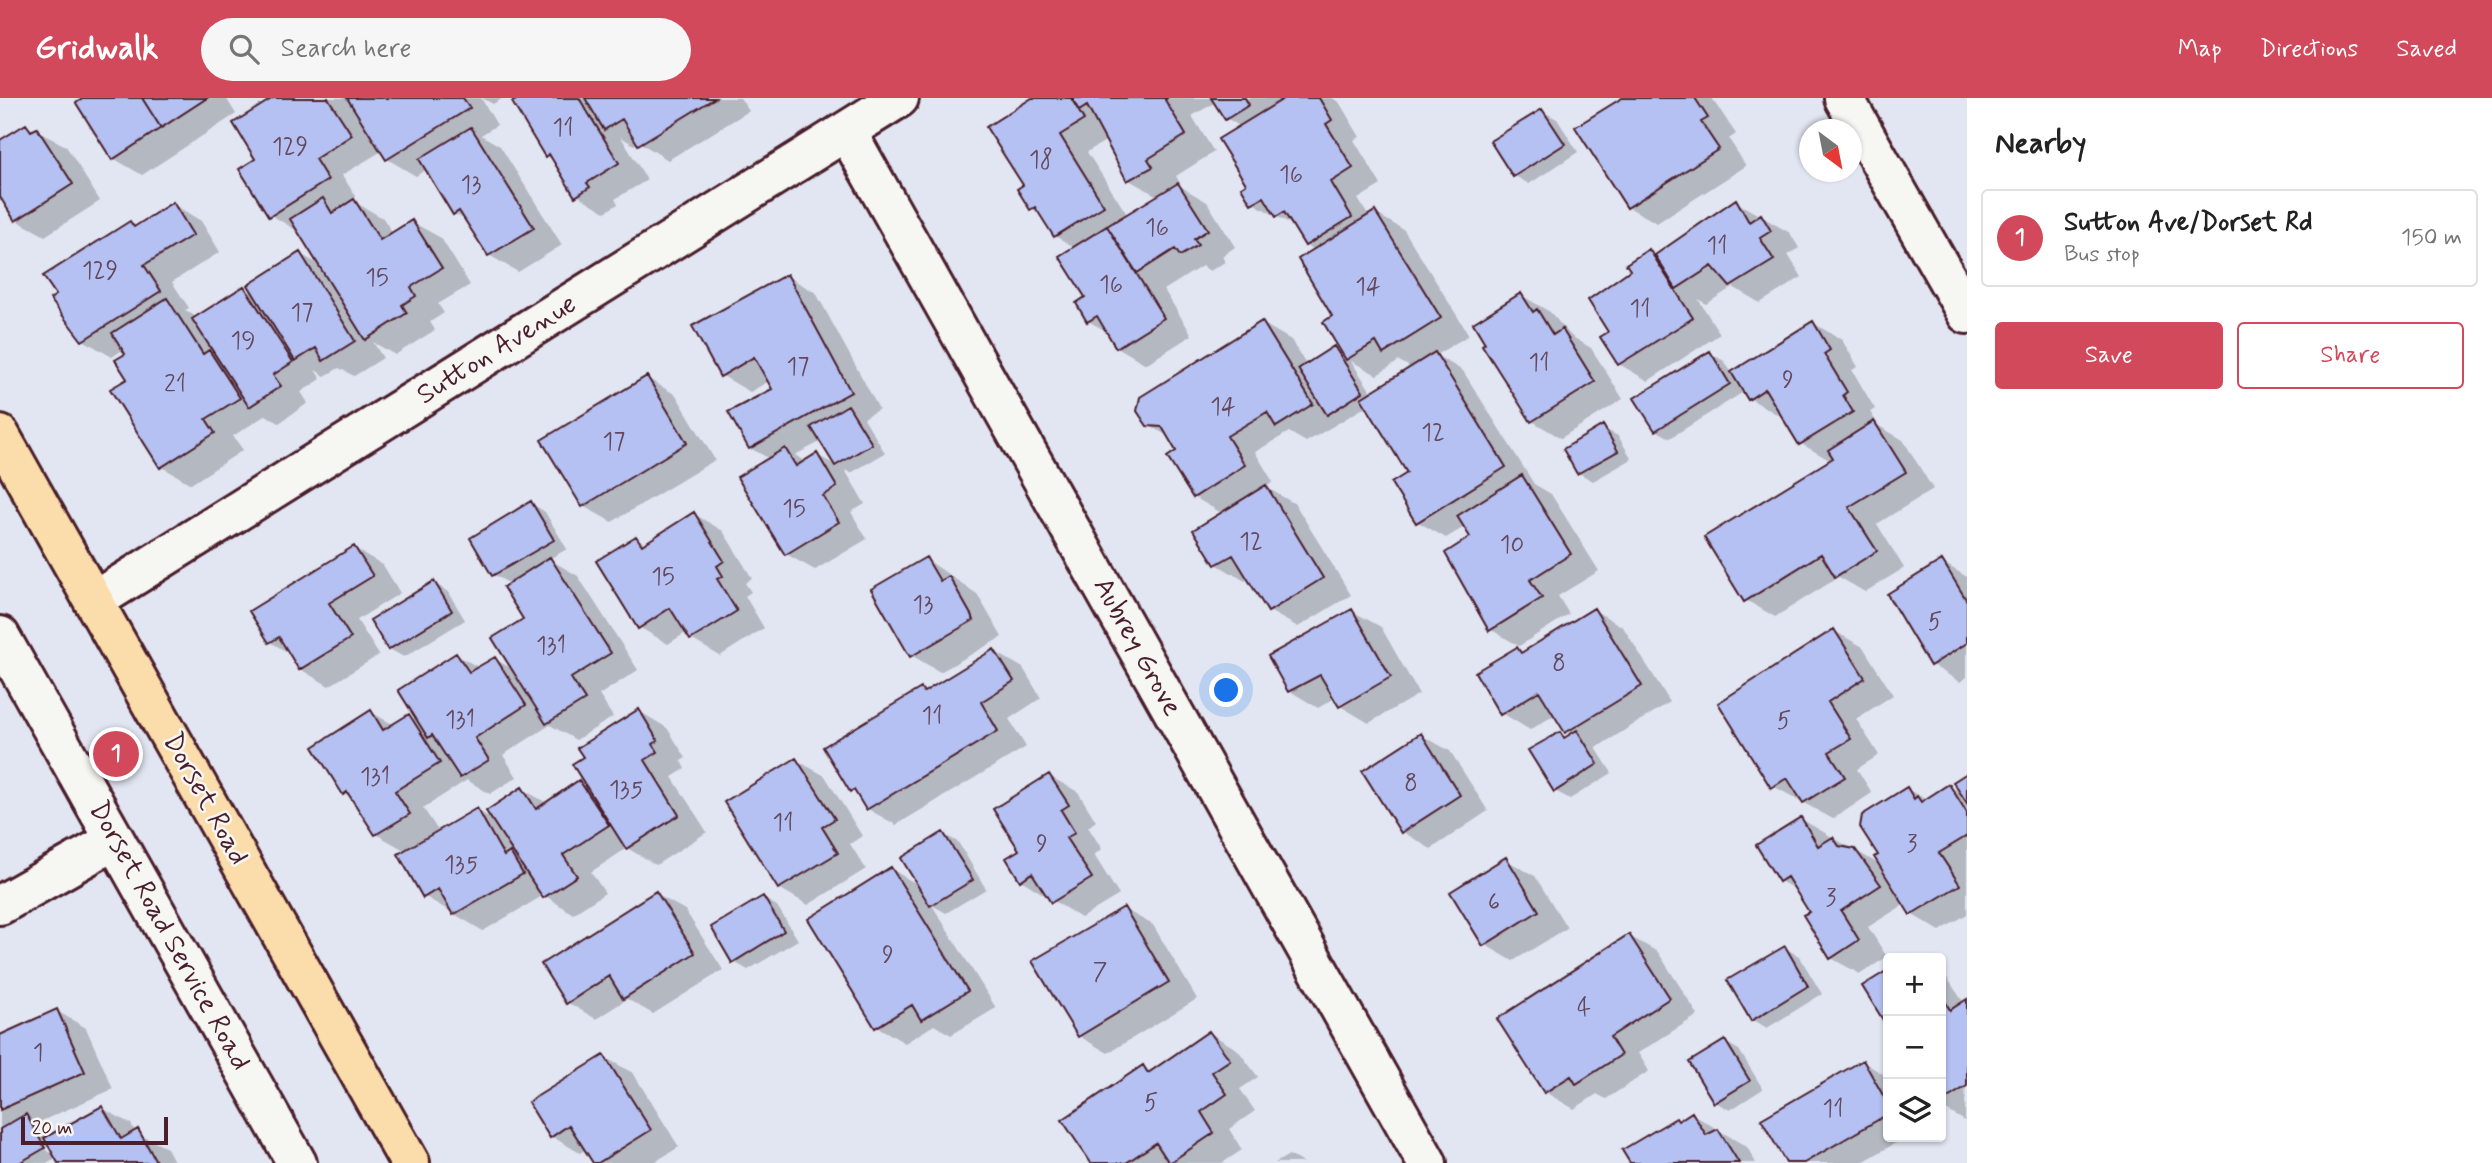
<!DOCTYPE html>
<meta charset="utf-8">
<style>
:root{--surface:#fff;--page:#f6f6f6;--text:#222;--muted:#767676;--line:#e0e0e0;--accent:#d1495b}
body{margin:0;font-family:Mynerve,sans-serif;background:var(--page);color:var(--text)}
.controls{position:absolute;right:21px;bottom:21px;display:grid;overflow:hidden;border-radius:7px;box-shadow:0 2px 5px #0004}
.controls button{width:63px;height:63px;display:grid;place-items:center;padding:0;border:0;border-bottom:2px solid var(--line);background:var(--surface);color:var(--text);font:35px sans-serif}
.compass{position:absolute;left:1799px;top:21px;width:63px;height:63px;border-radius:50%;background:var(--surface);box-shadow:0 2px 5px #0004;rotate:148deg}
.scale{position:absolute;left:21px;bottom:18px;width:147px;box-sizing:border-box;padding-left:7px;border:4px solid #4a1f2b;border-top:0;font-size:19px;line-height:24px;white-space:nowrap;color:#4a1f2b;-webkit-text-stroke:5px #f6f6f2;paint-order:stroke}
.you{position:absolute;left:1227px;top:593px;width:24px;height:24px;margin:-18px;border:5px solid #fff;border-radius:50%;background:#1a73e8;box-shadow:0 0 0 10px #1a73e833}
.badge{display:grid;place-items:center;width:46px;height:46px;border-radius:50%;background:var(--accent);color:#fff;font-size:23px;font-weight:700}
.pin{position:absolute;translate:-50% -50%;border:4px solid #fff;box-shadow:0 2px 7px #0006}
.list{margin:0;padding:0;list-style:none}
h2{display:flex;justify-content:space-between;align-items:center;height:91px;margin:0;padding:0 28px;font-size:30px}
h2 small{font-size:23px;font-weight:400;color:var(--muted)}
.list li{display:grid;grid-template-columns:46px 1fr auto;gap:21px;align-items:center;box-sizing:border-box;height:98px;margin:0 14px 14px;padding:0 14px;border:2px solid var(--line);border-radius:7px}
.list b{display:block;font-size:26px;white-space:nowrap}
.list p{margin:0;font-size:23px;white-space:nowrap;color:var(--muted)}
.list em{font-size:23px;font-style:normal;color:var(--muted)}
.actions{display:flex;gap:14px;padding:21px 28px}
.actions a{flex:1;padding:16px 0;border:2px solid var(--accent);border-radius:7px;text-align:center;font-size:24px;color:var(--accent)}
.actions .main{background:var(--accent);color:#fff}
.icon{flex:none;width:38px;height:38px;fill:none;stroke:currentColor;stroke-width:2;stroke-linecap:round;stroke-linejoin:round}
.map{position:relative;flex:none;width:1967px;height:1065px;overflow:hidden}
header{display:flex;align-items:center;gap:42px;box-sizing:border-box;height:98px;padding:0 35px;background:var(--accent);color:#fff}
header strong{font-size:33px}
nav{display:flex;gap:38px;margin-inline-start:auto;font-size:24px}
.search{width:490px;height:63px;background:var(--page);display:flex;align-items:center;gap:18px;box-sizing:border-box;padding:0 24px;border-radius:38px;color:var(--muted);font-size:26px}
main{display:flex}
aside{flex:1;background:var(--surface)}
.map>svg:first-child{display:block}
.shadow{fill:#0003;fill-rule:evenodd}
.building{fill:#b4c1f2;stroke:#4a1f2b;stroke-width:2}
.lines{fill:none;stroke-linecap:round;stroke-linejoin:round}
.minor-casing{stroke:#4a1f2b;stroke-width:44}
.primary-casing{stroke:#4a1f2b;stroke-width:44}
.minor{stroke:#f6f6f2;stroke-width:38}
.primary{stroke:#fbddab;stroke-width:38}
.labels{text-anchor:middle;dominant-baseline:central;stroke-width:5;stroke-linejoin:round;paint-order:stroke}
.number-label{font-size:24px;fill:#64485d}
.street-label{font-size:28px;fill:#4a1f2b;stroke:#f6f6f2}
</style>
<header>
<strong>Gridwalk</strong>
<div class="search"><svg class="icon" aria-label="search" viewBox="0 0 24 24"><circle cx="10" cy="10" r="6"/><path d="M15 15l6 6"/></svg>Search here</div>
<nav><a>Map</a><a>Directions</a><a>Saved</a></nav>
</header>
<main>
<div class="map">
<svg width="1967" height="1065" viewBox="0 0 1967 1065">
<rect width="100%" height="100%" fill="#e2e6f2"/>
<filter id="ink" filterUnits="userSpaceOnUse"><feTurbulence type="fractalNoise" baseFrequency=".0143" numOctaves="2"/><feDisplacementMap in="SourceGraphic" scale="14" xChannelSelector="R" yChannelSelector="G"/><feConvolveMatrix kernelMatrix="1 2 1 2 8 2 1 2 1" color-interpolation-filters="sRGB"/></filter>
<g filter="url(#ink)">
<!-- shadow -->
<path class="shadow" d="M87,0H226L236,16L142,77L113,60Z
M276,0H481L497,27L481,37L500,48L562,147L518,174L489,157L467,123L455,116L427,71L416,78L387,61L382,53L342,77L356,99L351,102L383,120L393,136L412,124L441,140L470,187L438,206L444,215L430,224L435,232L395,257L373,244L383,260L354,278L339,270L325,278L315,272L321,281L301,294L308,305L279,325L266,317L233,338L243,352L191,386L162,369L113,292L129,281L128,256L124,251L112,259L83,242L130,125L137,129L173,106L201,123L220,154L172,184L189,210L185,212L196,219L244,190L256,197L300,156L322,168L299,134L271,117L258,62Z
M482,0H503L493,6Z
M523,0H740L749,13L668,62L639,44L634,47L621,39L647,82L615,101L618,106L605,114L577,97L556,63L546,58Z
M1037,0H1332L1339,4L1360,39L1354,42L1381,87L1358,101L1369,119L1375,115L1404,132L1469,237L1436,257L1463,273L1534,386L1551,396L1599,473L1558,498L1569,516L1519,548L1490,531L1473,440L1466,428L1446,440L1418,424L1410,375L1367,308L1306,344L1289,334L1255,354L1273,384L1266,389L1295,406L1351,497L1298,529L1269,513L1249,480L1245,483L1216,466L1223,416L1194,399L1170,339L1148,327L1262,225L1291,242L1307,268L1334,250L1345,257L1315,152L1306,147L1294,128L1253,105L1241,29L1226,20L1216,4L1192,18L1214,54L1176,78L1180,85L1178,87L1207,104L1235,149L1222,158L1225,164L1210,173L1202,168L1164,192L1192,237L1146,266L1117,249L1108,234L1088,223L1087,200L1076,150L1055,138L1042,117L1031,110L1025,88ZM1107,42L1129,82L1159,99L1128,118L1087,54ZM1351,263L1377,277L1399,263L1412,270L1372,295Z
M1625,0H1712L1736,36L1729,41L1746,68L1657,125L1628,109Z
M1542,13L1557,21L1578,54L1529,86L1515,78Z
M26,28L66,48L100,103L45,138L16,122L0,96V44Z
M1736,104L1790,135L1799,150L1788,157L1802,179L1760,205L1733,189L1706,206L1698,201L1720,236L1648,283L1619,266L1610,235L1633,173L1649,153L1657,157Z
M787,178L816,195L879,311L864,320L885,355L851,375L845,372L865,406L851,414L867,441L815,472L786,456L770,361L750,350L774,292L769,283L750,294L721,277ZM822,343L837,368L817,357L805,364L795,357Z
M1521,197L1550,214L1571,238L1591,250L1623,301L1561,340L1532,323Z
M1813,225L1842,242L1858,269L1852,272L1875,311L1870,314L1879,328L1903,342L1933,391L1877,426L1904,470L1865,494L1839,479L1775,519L1746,502L1831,363L1800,345L1781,315L1778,317L1749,300L1745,293L1670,340L1656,332L1710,255L1724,263L1732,275Z
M647,280L676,297L715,362L612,424L583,408Z
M1603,330L1618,338L1632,361L1593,383L1579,375Z
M531,405L545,414L567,451L549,461L578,478L638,572L599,597L613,619L576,642L550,627L503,657L517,679L490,696L467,682L423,710L439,734L477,712L495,723L522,691L547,705L579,684L589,690L639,613L667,630L686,660L681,663L685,671L672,679L707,734L656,767L627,750L591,774L605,795L573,816L544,797L483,833L424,798L406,753L376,736L354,701L344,695L371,614L394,627L409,618L420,624L456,557L480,570L495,561L514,572L525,521L510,486L493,476Z
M694,416L723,433L752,480L745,485L751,494L745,498L764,530L720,558L691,541L687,534L668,546L639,529L636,440L647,446Z
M354,450L383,467L400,495L357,522L379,557L329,588L300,571L291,556L270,544Z
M926,461L977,496L1002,539L940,574L911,557Z
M1942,464L1967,479V579L1960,584L1932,567Z
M434,485L448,494L465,522L404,559L389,551Z
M1594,512L1623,529L1670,604L1596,650L1612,675L1570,701L1555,693L1560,636L1566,639L1572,637L1556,616L1530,632L1502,615L1517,551L1524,555Z
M1352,513L1381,529L1419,596L1369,625L1340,608L1335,600L1318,610L1290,593Z
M1834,533L1863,549L1893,597L1856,621L1879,657L1857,671L1872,695L1833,721L1773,688Z
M994,553L1023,570L1041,600L1009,621L1026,649L896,727L868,711L859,697L852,693L921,592L926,595Z
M1421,637L1450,653L1488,713L1431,751L1403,734L1364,674Z
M796,662L825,678L862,738L850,746L866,771L808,807L779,790Z
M1967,677V816L1940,833L1911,816L1905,806L1868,829L1887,859L1860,876L1831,860L1798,793L1780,783L1801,721L1882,768L1880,757L1907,691L1927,702L1949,688L1963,696Z
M1049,678L1078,694L1096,723L1088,729L1102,751L1094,757L1119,797L1081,820L1021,782V753Z
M943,736L958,744L986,791L946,815L932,807L996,910L951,937L934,927L905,945L876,928L891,771L920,788Z
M1506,762L1535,778L1567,830L1513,863L1484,846Z
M656,796L685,812L723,872L653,916L627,901L596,921L567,904Z
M763,800L777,808L798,842L748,872L734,864Z
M1124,811L1153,827L1197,901L1108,955L1079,938Z
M1629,838L1658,854L1698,917L1638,955L1649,973L1606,1001L1597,996L1574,1011L1545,994Z
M1785,850L1799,858L1822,896L1767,930L1752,921Z
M1941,871L1964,905L1967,904L1965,1023L1941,1009Z
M57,913L86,930L113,991L37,1025L48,1040L102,1010L131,1026L136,1035L167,1050L175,1065H60L57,1060L47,1065H0V938ZM39,1044L53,1052V1056L37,1047Z
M1210,935L1238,952L1258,979L1240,991L1255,1013L1229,1031L1242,1052L1222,1065H1093L1143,969L1152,974Z
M1725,944L1739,952L1763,991L1730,1012L1715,1004Z
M604,959L633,975L679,1049L653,1065H595L586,1051L580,1055L551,1038Z
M1863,964L1888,979V1039H1906L1861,1065H1788Z
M1692,1016L1747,1049L1756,1065H1632L1676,1022L1680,1024Z
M1289,1057L1303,1065H1275Z"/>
<!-- building -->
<path class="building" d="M84,0H142L161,30L112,62L76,5Z
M142,0H207L161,30Z
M273,0H328L352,37L315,61L328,82L269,119L239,71L255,61L233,25Z
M347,0H463L470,10L386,62Z
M520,0H579L619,65L587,85L590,89L575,99L549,56L545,59L512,4Z
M585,0H715L638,47L622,21L604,32Z
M1032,0H1071L1084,22L1060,37L1104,108L1054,139L1035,109L1030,112L1017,91L1023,87L986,29Z
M1072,0H1167L1165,2L1186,37L1148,61L1153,69L1127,83L1087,8L1079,13Z
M1211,0H1245L1249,7L1225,22Z
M1285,0H1319L1332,22L1326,26L1353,70L1331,84L1352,119L1305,148L1284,114L1276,119L1264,99L1251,106L1241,89L1246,86L1218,41Z
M1622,0H1695L1708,20L1701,24L1719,51L1627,110L1575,29Z
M1542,11L1565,46L1513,79L1490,43Z
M26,26L31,33L37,30L73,86L15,123L0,99V42Z
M471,29L534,130L488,158L459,113L453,117L419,61Z
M1178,85L1208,132L1194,141L1198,147L1180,158L1175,151L1137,175L1107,128Z
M323,100L332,115L354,101L380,142L412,122L442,170L411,189L416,198L402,207L407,215L365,242L290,121Z
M1736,101L1749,124L1761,116L1771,133L1760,140L1774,162L1730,189L1712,168L1676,191L1655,157Z
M173,104L193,137L144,167L161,193L82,243L50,201L56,197L43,178L130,123L134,129Z
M1375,113L1441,220L1383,256L1376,244L1346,262L1323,224L1332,218L1298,161Z
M1107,128L1164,220L1116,250L1097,218L1087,224L1076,205L1085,199L1059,158Z
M1649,151L1693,220L1618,267L1600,239L1608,234L1588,202L1630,172L1626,166Z
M300,154L355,243L323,263L316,250L295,263L248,187Z
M787,176L851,294L749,351L728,314L772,291L754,259L720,279L692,228Z
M244,188L293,264L273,277L281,288L249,309L192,221Z
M1521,195L1533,214L1537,211L1553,237L1562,231L1595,284L1531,324L1482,247L1485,245L1473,225Z
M167,200L203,256L209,252L240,300L206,321L215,335L160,370L110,291L127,281L115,262L125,256L112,235Z
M1262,223L1313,306L1276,329L1267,314L1227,338L1245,367L1193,400L1167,359L1176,353L1162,329L1147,328L1137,313L1140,299Z
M1813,223L1830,252L1824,256L1847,294L1843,297L1853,314L1799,347L1765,291L1748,302L1731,274Z
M1334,248L1363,294L1327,317L1298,271Z
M1710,253L1730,286L1655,333L1634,300Z
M1435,254L1506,369L1416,425L1391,385L1407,375L1361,300Z
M647,278L687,345L582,409L541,342Z
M848,307L872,346L835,368L811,329Z
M1874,323L1906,374L1849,409L1877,453L1835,479L1821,456L1744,504L1704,439L1833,360L1828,352Z
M1603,327L1618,353L1577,376L1563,351Z
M785,350L796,368L817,355L837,389L823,398L839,424L785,457L737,379Z
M1522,377L1571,456L1530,482L1542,500L1489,533L1445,455L1470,439L1457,418Z
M1266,387L1323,480L1268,514L1233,457L1215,467L1193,432Z
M531,403L554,442L492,478L470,440Z
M694,414L724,463L717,468L723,478L717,481L737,513L690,542L670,510L638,531L596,463L636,438L642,447Z
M354,448L373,478L329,505L351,540L299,572L279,539L269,545L249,513Z
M550,459L611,555L571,580L585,602L546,626L492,540L523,521L503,489Z
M926,459L940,483L949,478L974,522L910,559L871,491Z
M1942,462L1967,503V545L1930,568L1887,496Z
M434,483L452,513L388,552L370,522Z
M1594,510L1642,588L1565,635L1539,593L1500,617L1475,574L1517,549L1521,555Z
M1352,511L1391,579L1339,609L1320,577L1288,594L1268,558Z
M1834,531L1865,580L1828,604L1851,641L1829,654L1845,679L1803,705L1787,680L1771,690L1718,605Z
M994,551L1014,583L981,604L998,633L866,712L854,692L850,694L823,649L921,590L924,594Z
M456,555L469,574L495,559L526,607L475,640L489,662L460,680L432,637L428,640L398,592Z
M639,611L658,643L653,646L658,654L645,662L679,717L626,751L572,666L583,659L577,650Z
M371,612L383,632L409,616L440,665L395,693L410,716L375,737L347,694L343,697L313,649Z
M1577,632L1598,666L1554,694L1528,652L1560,634L1564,640Z
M1421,635L1460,697L1401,735L1362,673Z
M796,660L835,721L822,729L838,755L778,791L724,704Z
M1967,675V705L1953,684Z
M1049,676L1069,707L1061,712L1075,735L1066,740L1092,780L1051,805L1032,775L1020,783L1006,760L1019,752L993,711Z
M579,682L609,727L563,757L577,778L543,800L486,713L522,689L536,711Z
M1949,686L1967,715V738L1939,755L1960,787L1910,817L1874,759L1878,757L1860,729L1862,717L1907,689L1914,701L1917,698L1921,704Z
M477,710L504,758L510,754L523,776L453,817L438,791L423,800L398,756Z
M1801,719L1818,748L1833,739L1839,748L1855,751L1881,787L1841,813L1859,842L1830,861L1803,817L1809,814L1787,779L1779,784L1756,747Z
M943,734L973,782L930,808L901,760Z
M1506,759L1539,813L1483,848L1450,794Z
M891,769L968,893L921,922L912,907L875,930L808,821Z
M656,793L695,855L623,901L609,878L566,906L541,866Z
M763,798L784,833L732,865L711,829Z
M1124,809L1169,884L1078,939L1032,863Z
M1629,836L1670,900L1610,939L1621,957L1576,986L1571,978L1544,995L1497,921Z
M1785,848L1808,888L1751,923L1727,882Z
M1888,872V930L1862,888Z
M1941,896L1950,912L1967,901V988L1941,1004Z
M57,911L85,974L0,1012V937Z
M1209,933L1230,962L1212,974L1227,996L1201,1014L1214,1035L1169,1065L1156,1045L1126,1065H1091L1062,1022L1143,967L1148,975Z
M1725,942L1750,983L1714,1005L1689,964Z
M604,957L651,1032L598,1065H593L569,1027L550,1040L528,1004Z
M1863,962L1888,1006V1016L1804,1065H1786L1761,1021Z
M102,1008L121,1041L138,1031L157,1065H58L44,1040Z
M1692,1014L1706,1037L1718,1031L1739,1065H1630L1622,1052L1676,1020L1678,1023Z
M26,1016L45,1050L19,1065H0V1031Z"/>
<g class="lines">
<defs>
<path id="minor" d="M1844,0L1967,216
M847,34L1427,1065
M94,503L899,0
M0,538L297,1065
M0,807L115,742"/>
<path id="primary" d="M0,337L410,1065"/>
</defs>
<!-- minor casing -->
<use href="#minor" class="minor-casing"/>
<!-- primary casing -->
<use href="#primary" class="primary-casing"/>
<!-- minor -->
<use href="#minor" class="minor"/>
<!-- primary -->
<use href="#primary" class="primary"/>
</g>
</g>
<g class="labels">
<!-- number labels -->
<g class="number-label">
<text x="563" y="30">11</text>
<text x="290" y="49">129</text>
<text x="1041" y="62">18</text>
<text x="1291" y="77">16</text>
<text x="471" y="87">13</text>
<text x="1157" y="130">16</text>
<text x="1717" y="148">11</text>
<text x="100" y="173">129</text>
<text x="377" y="180">15</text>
<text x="1111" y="187">16</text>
<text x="1368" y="189">14</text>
<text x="1640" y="211">11</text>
<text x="302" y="215">17</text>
<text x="243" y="243">19</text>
<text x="1539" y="265">11</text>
<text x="798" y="269">17</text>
<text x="1788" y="282">9</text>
<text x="175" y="286">21</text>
<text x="1223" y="309">14</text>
<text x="1433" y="335">12</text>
<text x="614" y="344">17</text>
<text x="794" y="411">15</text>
<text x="1251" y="444">12</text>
<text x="1512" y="447">10</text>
<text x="663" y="479">15</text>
<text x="923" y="507">13</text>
<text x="1935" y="524">5</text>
<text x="551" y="548">131</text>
<text x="1559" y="565">8</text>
<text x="932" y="618">11</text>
<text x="460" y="622">131</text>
<text x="1784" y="623">5</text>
<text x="375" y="679">131</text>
<text x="1411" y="685">8</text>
<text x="626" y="692">135</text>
<text x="783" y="725">11</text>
<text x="1042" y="746">9</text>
<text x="1912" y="746">3</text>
<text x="461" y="767">135</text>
<text x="1831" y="800">3</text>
<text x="1494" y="804">6</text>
<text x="888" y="857">9</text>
<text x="1100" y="874">7</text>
<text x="1584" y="910">4</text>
<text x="38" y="955">1</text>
<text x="1151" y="1005">5</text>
<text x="1833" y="1011">11</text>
</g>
<!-- street labels -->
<g class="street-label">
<text transform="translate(497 252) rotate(-32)">Sutton Avenue</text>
<text transform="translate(1137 549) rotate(61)">Aubrey Grove</text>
<text transform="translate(205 701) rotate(61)">Dorset Road</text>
<text transform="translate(169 838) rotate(61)">Dorset Road Service Road</text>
</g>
</g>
</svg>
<div class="controls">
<button>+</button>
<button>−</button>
<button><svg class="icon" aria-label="layers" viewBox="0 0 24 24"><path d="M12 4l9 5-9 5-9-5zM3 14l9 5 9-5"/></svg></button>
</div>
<svg class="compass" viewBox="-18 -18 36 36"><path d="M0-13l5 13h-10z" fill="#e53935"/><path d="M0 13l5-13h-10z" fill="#767676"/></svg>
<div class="scale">20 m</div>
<div class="you"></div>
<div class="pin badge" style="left:116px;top:656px">1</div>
</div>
<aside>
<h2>Nearby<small></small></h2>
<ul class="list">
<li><span class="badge">1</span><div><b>Sutton Ave/Dorset Rd</b><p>Bus stop</p></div><em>150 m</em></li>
</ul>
<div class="actions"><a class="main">Save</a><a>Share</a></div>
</aside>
</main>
